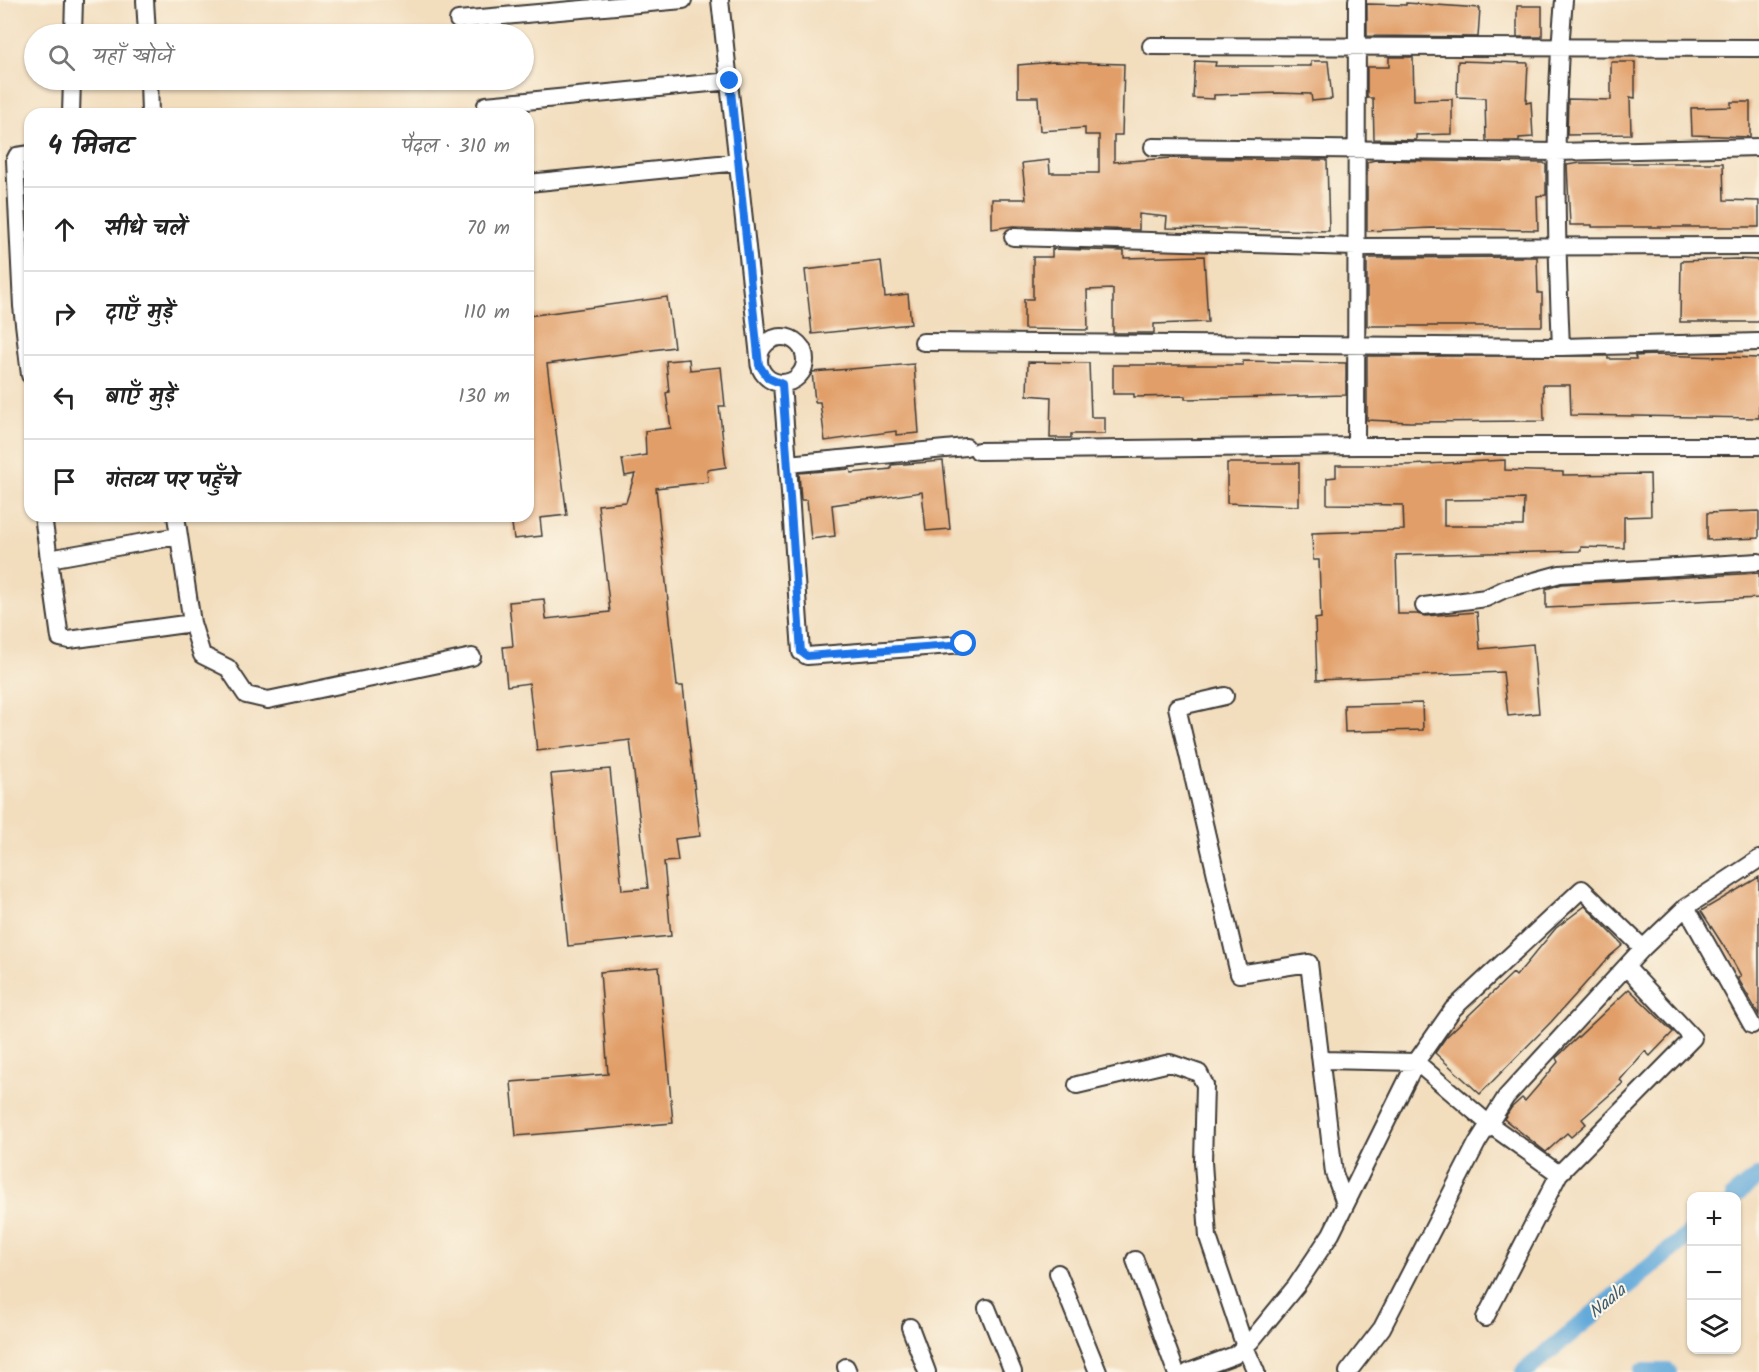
<!DOCTYPE html>
<html lang="hi">
<meta charset="utf-8">
<style>
:root{--surface:#fff;--page:#f6f6f6;--text:#222;--muted:#767676;--line:#e0e0e0}
body{margin:0;font-family:Kalam,"Playpen Sans Deva",sans-serif;background:var(--page);color:var(--text)}
.controls{position:absolute;right:18px;bottom:18px;display:grid;overflow:hidden;border-radius:12px;box-shadow:0 2px 4px #0004}
.controls button{width:54px;height:54px;display:grid;place-items:center;padding:0;border:0;border-bottom:2px solid var(--line);background:var(--surface);color:var(--text);font:30px sans-serif}
.stop{position:absolute;width:18px;height:18px;margin:-14px;border:4px solid #1a73e8;border-radius:50%;background:#fff}
.stop.end{background:#1a73e8;border-color:#fff;box-shadow:0 2px 6px #0008}
.list{margin:0;padding:0;list-style:none}
h2{display:flex;justify-content:space-between;align-items:center;height:78px;margin:0;padding:0 24px;font-size:26px}
h2 small{font-size:20px;font-weight:400;color:var(--muted)}
.list li{display:grid;grid-template-columns:39px 1fr auto;gap:18px;align-items:center;box-sizing:border-box;height:84px;padding:0 24px;border-top:2px solid var(--line)}
.list b{display:block;font-size:22px;white-space:nowrap}
.list em{font-size:20px;font-style:normal;color:var(--muted)}
.icon{flex:none;width:33px;height:33px;fill:none;stroke:currentColor;stroke-width:2;stroke-linecap:round;stroke-linejoin:round}
.map{position:relative;flex:none;width:1759px;height:1372px;overflow:hidden}
.search{position:absolute;background:var(--surface);box-shadow:0 2px 4px #0004;left:24px;top:24px;width:510px;height:66px;display:flex;align-items:center;gap:15px;box-sizing:border-box;padding:0 21px;border-radius:33px;color:var(--muted);font-size:22px}
.panel{position:absolute;background:var(--surface);box-shadow:0 2px 4px #0004;left:24px;top:108px;width:510px;height:414px;border-radius:18px}
.map>svg:first-child{display:block}
.lines{fill:none;stroke-linecap:round;stroke-linejoin:round}
.canal{stroke:#64aada;stroke-width:18}
.building{fill:#e19e68;fill-rule:evenodd}
.minor-casing{stroke:#3c3934;stroke-width:20}
.minor{stroke:#fff;stroke-width:16}
.route{stroke:#1a73e8;stroke-width:8}
.labels{text-anchor:middle;dominant-baseline:central;stroke-width:4.5;stroke-linejoin:round;paint-order:stroke}
.water-label{font-size:18px;font-style:italic;fill:#3c5c71;stroke:#fcf5e5}
</style>
<div class="map">
<svg width="1759" height="1372" viewBox="0 0 1759 1372">
<rect width="100%" height="100%" fill="#fcf5e5"/>
<filter id="ink" filterUnits="userSpaceOnUse"><feTurbulence type="fractalNoise" baseFrequency=".0167" numOctaves="2"/><feDisplacementMap in="SourceGraphic" scale="12" xChannelSelector="R" yChannelSelector="G"/><feConvolveMatrix kernelMatrix="1 2 1 2 8 2 1 2 1" color-interpolation-filters="sRGB"/></filter>
<filter id="wash" filterUnits="userSpaceOnUse"><feTurbulence type="fractalNoise" baseFrequency=".008" numOctaves="4" result="noise"/><feDisplacementMap in="SourceGraphic" scale="24" xChannelSelector="R" yChannelSelector="G"/><feGaussianBlur stdDeviation="1.35" result="paint"/><feColorMatrix in="noise" values="0 0 0 0 0 0 0 0 0 0 0 0 0 0 0 0 0 1.4 0 .05"/><feComposite in="paint" operator="in"/></filter>
<g filter="url(#wash)">
<rect width="100%" height="100%" fill="#f2ddbd"/>
<g class="lines">
<!-- canal -->
<path class="canal" d="M1734,1196L1759,1176
M1524,1372L1692,1232
M1642,1372H1668"/>
</g>
<g id="blocks">
<!-- building -->
<path class="building" d="M1406,3L1480,8L1478,37L1367,36V4L1406,5Z
M1517,6H1542V37H1517Z
M1389,57H1413L1414,100L1452,99V134L1416,135V140L1374,139L1373,98H1367V67H1389Z
M1195,61L1216,62L1215,66H1311V61H1328L1332,99L1312,101L1311,94L1278,93L1214,95V99L1193,98Z
M1458,61L1528,63L1526,103L1531,102L1533,137L1519,138V141H1486L1485,98L1457,97Z
M1053,62L1124,64L1122,135H1114V162L1172,158L1327,160L1329,231L1166,228L1167,217L1139,214V230L1013,226L992,229V199H1026L1022,163L1049,160L1050,173H1099V135H1085V128L1040,131L1038,97H1018V65Z
M1611,62H1635V98L1630,97L1631,134L1567,135L1568,99L1611,100Z
M1731,102H1750V137L1692,135L1691,108L1731,107Z
M1375,160L1544,163L1546,165V195L1537,196L1538,230L1431,228L1367,231V162Z
M1581,163H1723L1724,200L1759,201V227H1592V225H1570L1567,165Z
M1052,249L1124,251V258L1204,256L1208,322L1154,324V333H1113V289L1087,290L1088,330L1024,329V299H1033V257H1052Z
M1537,257L1538,293H1542V326H1367V258Z
M1737,259L1759,260V322H1680L1681,261Z
M881,261L885,297L908,294L911,324L812,334L805,270Z
M667,297L674,347L547,364L567,515L540,518L542,536L514,539L511,516H528V316Z
M1653,355L1759,358V418L1571,415L1570,385H1543L1544,421L1410,422L1367,420V356H1608V359H1636L1635,356Z
M689,359L690,370L721,367L725,406H719L726,467L707,470L708,482L656,488L677,686H683L700,836L675,839L678,861L664,862L671,936L568,946L551,774L610,769L622,890L648,888L630,740L537,751L529,683L507,686L503,647L513,646L509,602L544,599L546,619L610,612L598,505L626,502L635,474L625,476L622,459L646,455L645,431L671,428L666,393L669,392L666,361Z
M1243,361L1346,363V395L1185,399V396L1134,397V394H1113V365H1243Z
M1028,362L1089,363L1091,417H1105V434H1071V438H1050L1051,397L1027,395Z
M914,364L919,433L896,435V431L825,441L820,402H815L812,372Z
M1505,460V470L1563,472V475L1650,474L1651,516L1624,517V548L1581,547V551L1396,555L1398,614H1417L1425,616L1477,612L1480,649L1533,644L1539,713L1508,716L1503,672L1317,680L1315,619L1321,618L1319,560H1313L1312,533L1404,530L1403,505L1327,504V478L1336,477V465H1407ZM1524,499L1523,526H1444V500Z
M943,461L950,529L926,531L922,492L832,505L835,536L811,539L807,500H801L799,473L850,469L851,473L891,469V465Z
M1227,463H1299V506L1227,503Z
M1759,511V538L1707,540V513Z
M1759,573V598L1546,608V589L1562,584Z
M1422,703L1423,730L1345,732L1344,705Z
M1759,877V1015L1738,978L1741,976L1730,956L1701,911Z
M1585,906L1623,945L1610,956L1551,1022L1480,1094L1435,1053L1446,1037L1513,973L1516,976L1556,928Z
M659,967L673,1123L516,1136L511,1082L608,1074L600,972Z
M1629,989L1673,1032L1650,1056L1645,1051L1620,1080L1623,1083L1582,1119L1586,1124L1571,1137L1567,1133L1546,1152L1504,1119L1511,1108L1522,1098L1525,1101L1543,1080L1558,1062L1556,1058Z"/>
</g>
</g>
<g filter="url(#ink)">
<use href="#blocks" fill-opacity="0" stroke="#3c3934" stroke-width="1.5"/>
<g class="lines">
<defs>
<path id="minor" d="M145,0L147,34
M720,0L759,357
M458,20L683,0
M73,34L74,0
M1151,46L1759,48
M149,80L150,114
M486,105L730,81
M71,114L72,80
M1153,147L1556,152L1759,147
M30,154L17,156L15,160L22,306L30,375
M528,183L739,162
M1013,237L1356,247L1759,246
M759 360a23 23 0 1 1 46 0a23 23 0 1 1-46 0Z
M923,342L1561,347L1759,342
M1561,347C1556,231 1553,115 1564,0
M782,384L788,464L966,447
M1356,446L1357,0
M978,451L1356,446H1759
M788,464L801,652L807,656L964,644
M43,516L60,638L69,640L192,623
M176,516L192,623L202,655L228,668L246,695L268,700L472,657
M49,559L178,536
M1424,606L1486,598L1505,589L1560,574L1759,562
M1225,696L1177,707L1239,974L1309,963L1334,1173L1345,1203
M1686,907L1752,1025
M1322,1060L1416,1062L1489,1124L1559,1174
M1077,1085L1170,1063L1199,1073L1205,1085L1203,1162L1208,1237L1245,1347L1256,1372
M1135,1260L1176,1372
M1058,1273L1098,1372
M987,1308L1013,1372
M1485,1318L1559,1174L1693,1038L1626,967
M910,1327L927,1372
M846,1367L848,1372
M1189,1372L1235,1355L1251,1341L1296,1286L1331,1234L1416,1062L1453,1009L1582,889L1643,948
M1348,1372L1382,1328L1477,1143L1506,1097L1643,948L1686,907L1759,859"/>
</defs>
<!-- minor casing -->
<use href="#minor" class="minor-casing"/>
<!-- minor -->
<use href="#minor" class="minor"/>
</g>
</g>
<g class="lines" filter="url(#ink)">
<!-- route -->
<path class="route" d="M730,81L759,365L768,378L782,384L801,652L807,656L964,644"/>
</g>
<g class="labels">
<!-- water labels -->
<g class="water-label">
<text transform="translate(1608 1302) rotate(-40)">Naala</text>
</g>
</g>
</svg>
<div class="controls">
<button>+</button>
<button>−</button>
<button><svg class="icon" aria-label="layers" viewBox="0 0 24 24"><path d="M12 4l9 5-9 5-9-5zM3 14l9 5 9-5"/></svg></button>
</div>
<div class="stop" style="left:964px;top:644px"></div>
<div class="stop end" style="left:730px;top:81px"></div>
<div class="search"><svg class="icon" aria-label="search" viewBox="0 0 24 24"><circle cx="10" cy="10" r="6"/><path d="M15 15l6 6"/></svg>यहाँ खोजें</div>
<section class="panel">
<h2>4 मिनट<small>पैदल · 310 m</small></h2>
<ul class="list">
<li><svg class="icon" aria-label="ahead" viewBox="0 0 24 24"><path d="M12 20V5M6 11l6-6 6 6"/></svg><div><b>सीधे चलें</b></div><em>70 m</em></li>
<li><svg class="icon" aria-label="right" viewBox="0 0 24 24"><path d="M7 20v-9h11M14 6l5 5-5 5"/></svg><div><b>दाएँ मुड़ें</b></div><em>110 m</em></li>
<li><svg class="icon" aria-label="left" viewBox="0 0 24 24"><path d="M17 20v-9H6M10 6l-5 5 5 5"/></svg><div><b>बाएँ मुड़ें</b></div><em>130 m</em></li>
<li><svg class="icon" aria-label="arrive" viewBox="0 0 24 24"><path d="M6 21V4h12l-3 4 3 4H6"/></svg><div><b>गंतव्य पर पहुँचे</b></div></li>
</ul>
</section>
</div>
